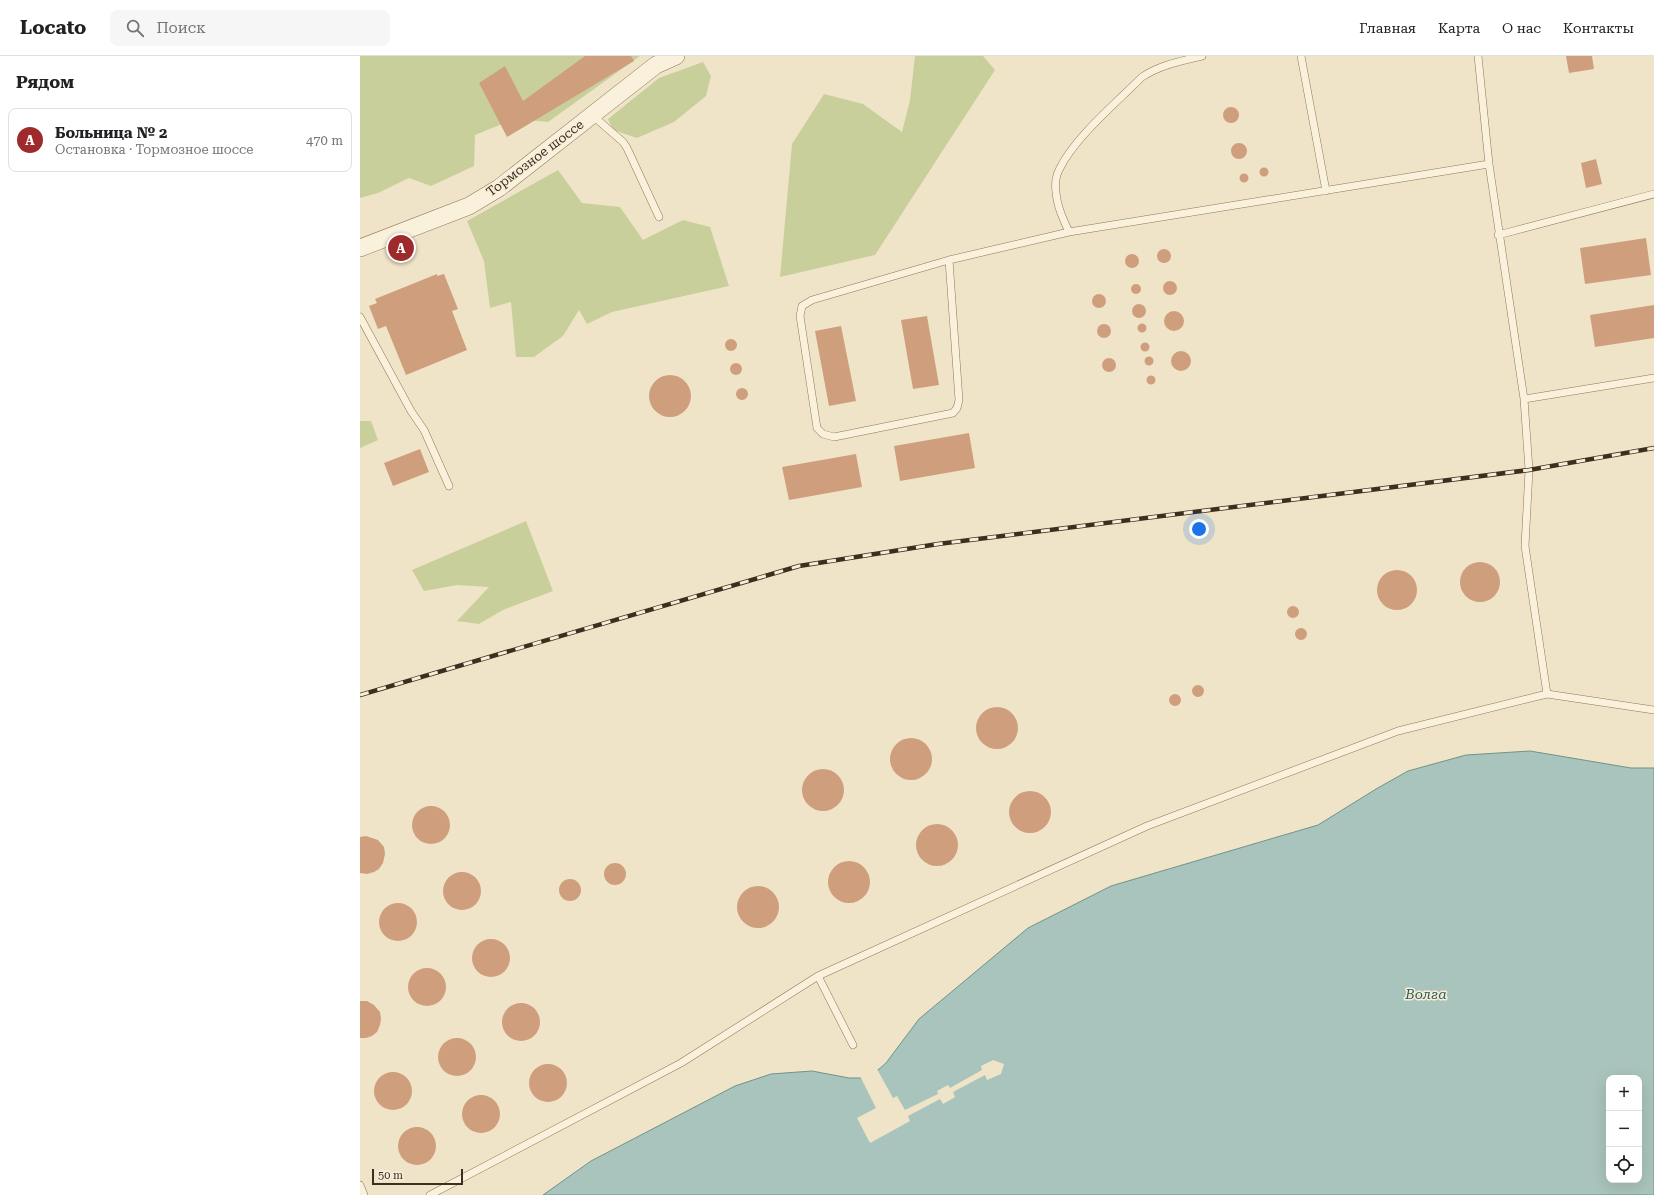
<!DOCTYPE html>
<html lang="ru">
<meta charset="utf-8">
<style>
:root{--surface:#fff;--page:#f6f6f6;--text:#202124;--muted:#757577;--line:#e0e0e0;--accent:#9e2a2b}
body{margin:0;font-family:"Roboto Serif",serif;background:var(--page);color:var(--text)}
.controls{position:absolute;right:12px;bottom:12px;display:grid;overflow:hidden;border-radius:8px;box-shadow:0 4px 16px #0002}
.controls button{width:36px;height:36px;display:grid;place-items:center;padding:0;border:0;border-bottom:1px solid var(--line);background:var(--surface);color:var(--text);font:20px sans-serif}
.scale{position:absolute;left:12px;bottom:10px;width:91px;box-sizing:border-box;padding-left:4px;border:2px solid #3d2e20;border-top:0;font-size:11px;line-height:14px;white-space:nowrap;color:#3d2e20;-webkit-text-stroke:3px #f7eed8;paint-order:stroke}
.you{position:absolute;left:839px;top:473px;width:14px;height:14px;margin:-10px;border:3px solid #fff;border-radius:50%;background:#1a73e8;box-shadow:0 0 0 6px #1a73e833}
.badge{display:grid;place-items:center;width:26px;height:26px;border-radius:50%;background:var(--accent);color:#fff;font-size:13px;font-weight:700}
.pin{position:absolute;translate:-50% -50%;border:2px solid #fff;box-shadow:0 1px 4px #0006}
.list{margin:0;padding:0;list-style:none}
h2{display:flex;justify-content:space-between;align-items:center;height:52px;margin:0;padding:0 16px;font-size:17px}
h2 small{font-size:13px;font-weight:400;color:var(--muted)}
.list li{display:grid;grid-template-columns:26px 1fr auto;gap:12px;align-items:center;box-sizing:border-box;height:64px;margin:0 8px 8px;padding:0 8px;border:1px solid var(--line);border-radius:8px}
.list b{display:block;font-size:15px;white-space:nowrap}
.list p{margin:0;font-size:13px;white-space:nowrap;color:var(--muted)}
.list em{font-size:13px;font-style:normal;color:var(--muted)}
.icon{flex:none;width:22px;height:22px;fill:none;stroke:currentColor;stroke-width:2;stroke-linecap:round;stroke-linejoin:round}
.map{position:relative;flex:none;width:1294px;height:1139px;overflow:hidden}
header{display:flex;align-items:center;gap:24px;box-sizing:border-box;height:56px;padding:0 20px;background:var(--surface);border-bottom:1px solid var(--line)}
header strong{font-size:19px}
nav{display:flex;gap:22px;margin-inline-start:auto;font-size:14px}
.search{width:280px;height:36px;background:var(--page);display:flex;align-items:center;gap:10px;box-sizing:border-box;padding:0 14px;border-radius:8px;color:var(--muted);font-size:15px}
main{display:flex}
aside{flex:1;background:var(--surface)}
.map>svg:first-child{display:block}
.green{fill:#c9cf9b}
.water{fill:#a9c4bc;stroke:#6f938a;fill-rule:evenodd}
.pier{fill:#f0e4c8}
.building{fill:#cf9f7d}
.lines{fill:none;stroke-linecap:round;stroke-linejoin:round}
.service-casing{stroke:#8d765c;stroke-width:8}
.tertiary-casing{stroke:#8d765c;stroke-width:18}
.service{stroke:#faf1dc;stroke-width:7}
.tertiary{stroke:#faf1dc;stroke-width:17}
.rail-casing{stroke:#3d2e20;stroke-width:4.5}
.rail{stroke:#f7eed8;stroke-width:3;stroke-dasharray:9;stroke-linecap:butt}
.labels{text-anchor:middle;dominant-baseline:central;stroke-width:3;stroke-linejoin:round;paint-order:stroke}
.street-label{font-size:13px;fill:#3d2e20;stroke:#f7eed8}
.water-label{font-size:14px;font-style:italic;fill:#2f5d5a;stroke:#f7eed8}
</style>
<header>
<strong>Locato</strong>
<div class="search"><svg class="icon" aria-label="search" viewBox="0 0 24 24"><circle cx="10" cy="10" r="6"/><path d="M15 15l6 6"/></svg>Поиск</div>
<nav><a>Главная</a><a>Карта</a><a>О нас</a><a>Контакты</a></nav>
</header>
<main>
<aside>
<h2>Рядом<small></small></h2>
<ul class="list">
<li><span class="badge">A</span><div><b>Больница № 2</b><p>Остановка · Тормозное шоссе</p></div><em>470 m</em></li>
</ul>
</aside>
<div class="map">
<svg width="1294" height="1139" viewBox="0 0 1294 1139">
<rect width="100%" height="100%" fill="#f0e4c8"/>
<!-- green -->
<path class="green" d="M0,0H280L188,66L154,63L115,79L114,110L71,130L49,122L18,137L0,142Z
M555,0H623L635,14L515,199L420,221L432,88L464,38L503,48L542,76L550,44Z
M343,6L351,20L346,40L314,66L277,82L253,74L248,63L299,22Z
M198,114L222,147L260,151L283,184L323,164L350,171L369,230L252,256L227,268L219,254L203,280L174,301H156L151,246L130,252L124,205L107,165Z
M0,365H11L18,384L0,392Z
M166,465L193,535L143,554L119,568L97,565L129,531L97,529L64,535L52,514Z"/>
<!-- water -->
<path class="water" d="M1170,695L1271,712H1294V1139H183L231,1105L375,1030L411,1018L452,1015L489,1022H501L518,1014L526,1007L559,963L668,872L751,830L958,769L1016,733L1048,715L1106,699ZM1249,1022H1279V1124H1249Z"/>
<!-- pier -->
<path class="pier" d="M633,1004L644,1008L641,1018L627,1024L625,1019L593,1036L595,1041L583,1048L580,1043L548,1060L550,1065L510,1087L497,1062L516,1052L500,1020L517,1013L533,1042L537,1040L545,1054L578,1038L577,1035L588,1029L590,1032L622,1014L621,1010Z"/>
<!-- building -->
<path class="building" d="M225,0H271L274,5L147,81L119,27L145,10L163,45Z
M1206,0H1232L1234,13L1209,17Z
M863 59a8 8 0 1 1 16 0a8 8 0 1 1-16 0Z
M871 95a8 8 0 1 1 16 0a8 8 0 1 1-16 0Z
M1236,103L1242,128L1226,132L1221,107Z
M899.5 116a4.5 4.5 0 1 1 9 0a4.5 4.5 0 1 1-9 0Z
M879.5 122a4.5 4.5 0 1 1 9 0a4.5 4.5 0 1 1-9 0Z
M1286,182L1291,219L1225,228L1220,192Z
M797 200a7 7 0 1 1 14 0a7 7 0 1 1-14 0Z
M765 205a7 7 0 1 1 14 0a7 7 0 1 1-14 0Z
M77,218V220L84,218L98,253L92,255L107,294L46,319L26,270L18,273L9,250L17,247L15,243Z
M803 232a7 7 0 1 1 14 0a7 7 0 1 1-14 0Z
M771 233a5 5 0 1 1 10 0a5 5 0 1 1-10 0Z
M732 245a7 7 0 1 1 14 0a7 7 0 1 1-14 0Z
M772 255a7 7 0 1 1 14 0a7 7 0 1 1-14 0Z
M1294,249V282L1235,291L1230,259Z
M804 265a10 10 0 1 1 20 0a10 10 0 1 1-20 0Z
M567,260L579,329L553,333L541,264Z
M777.5 272a4.5 4.5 0 1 1 9 0a4.5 4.5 0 1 1-9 0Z
M737 275a7 7 0 1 1 14 0a7 7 0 1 1-14 0Z
M481,270L496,345L469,350L455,275Z
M365 289a6 6 0 1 1 12 0a6 6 0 1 1-12 0Z
M780.5 291a4.5 4.5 0 1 1 9 0a4.5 4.5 0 1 1-9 0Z
M811 305a10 10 0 1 1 20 0a10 10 0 1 1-20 0Z
M784.5 305a4.5 4.5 0 1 1 9 0a4.5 4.5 0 1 1-9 0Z
M742 309a7 7 0 1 1 14 0a7 7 0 1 1-14 0Z
M370 313a6 6 0 1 1 12 0a6 6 0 1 1-12 0Z
M289 340a21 21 0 1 1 42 0a21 21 0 1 1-42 0Z
M786.5 324a4.5 4.5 0 1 1 9 0a4.5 4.5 0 1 1-9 0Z
M376 338a6 6 0 1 1 12 0a6 6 0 1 1-12 0Z
M609,377L615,412L540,425L534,390Z
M60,393L69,416L33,430L24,407Z
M496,398L502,431L429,444L422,411Z
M1100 526a20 20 0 1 1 40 0a20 20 0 1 1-40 0Z
M1017 534a20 20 0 1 1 40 0a20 20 0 1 1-40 0Z
M927 556a6 6 0 1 1 12 0a6 6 0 1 1-12 0Z
M935 578a6 6 0 1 1 12 0a6 6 0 1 1-12 0Z
M832 635a6 6 0 1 1 12 0a6 6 0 1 1-12 0Z
M809 644a6 6 0 1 1 12 0a6 6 0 1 1-12 0Z
M616 672a21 21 0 1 1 42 0a21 21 0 1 1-42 0Z
M530 703a21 21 0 1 1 42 0a21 21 0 1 1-42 0Z
M442 734a21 21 0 1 1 42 0a21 21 0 1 1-42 0Z
M649 756a21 21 0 1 1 42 0a21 21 0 1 1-42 0Z
M52 769a19 19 0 1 1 38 0a19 19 0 1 1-38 0Z
M556 789a21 21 0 1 1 42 0a21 21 0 1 1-42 0Z
M6,780L18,784L24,791L25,798L23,807L19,813L14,816L7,818L0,817V781Z
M468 826a21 21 0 1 1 42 0a21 21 0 1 1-42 0Z
M244 818a11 11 0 1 1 22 0a11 11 0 1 1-22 0Z
M83 835a19 19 0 1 1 38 0a19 19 0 1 1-38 0Z
M199 834a11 11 0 1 1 22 0a11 11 0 1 1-22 0Z
M377 851a21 21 0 1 1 42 0a21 21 0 1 1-42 0Z
M19 866a19 19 0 1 1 38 0a19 19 0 1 1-38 0Z
M112 902a19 19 0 1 1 38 0a19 19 0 1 1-38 0Z
M48 931a19 19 0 1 1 38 0a19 19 0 1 1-38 0Z
M0,945H7L14,949L20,956L21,963L20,969L17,976L12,980L6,982H0Z
M142 966a19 19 0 1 1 38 0a19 19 0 1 1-38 0Z
M78 1001a19 19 0 1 1 38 0a19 19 0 1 1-38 0Z
M169 1027a19 19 0 1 1 38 0a19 19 0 1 1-38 0Z
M14 1035a19 19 0 1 1 38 0a19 19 0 1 1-38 0Z
M102 1058a19 19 0 1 1 38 0a19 19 0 1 1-38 0Z
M38 1090a19 19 0 1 1 38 0a19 19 0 1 1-38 0Z"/>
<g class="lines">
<defs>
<path id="service" d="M941,0L966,135
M1118,0L1129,108L1164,343L1169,414L1165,490L1187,638
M232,59L263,86L267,92L299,161
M709,176C703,163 697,150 696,136C695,129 696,120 699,114C714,82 756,47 782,21C800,9 821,5 842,0
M1138,179L1294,138
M589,204L599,344L597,352L593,357L474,381L463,378L457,372L440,260L442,250L452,244L589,204L709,176L1129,108
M0,261L51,355L64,374L89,430
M1164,343L1294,322
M493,989L458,920L787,770L1038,675L1187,638L1294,654
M0,1129L4,1139
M70,1139L321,1007L458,920"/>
<path id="tertiary" d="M0,192L109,150L139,132L296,9L316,0"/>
</defs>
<!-- service casing -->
<use href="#service" class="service-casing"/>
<!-- tertiary casing -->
<use href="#tertiary" class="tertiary-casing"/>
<!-- service -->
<use href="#service" class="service"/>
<!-- tertiary -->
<use href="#tertiary" class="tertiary"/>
<defs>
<path id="rail" d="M0,639L439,510L578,488L1169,414L1294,392"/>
</defs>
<!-- rail casing -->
<use href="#rail" class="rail-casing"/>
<!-- rail -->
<use href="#rail" class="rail"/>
</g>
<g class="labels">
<!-- street labels -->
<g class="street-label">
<text transform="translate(175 102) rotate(-37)">Тормозное шоссе</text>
</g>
<!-- water labels -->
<g class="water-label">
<text x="1066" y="938">Волга</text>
</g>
</g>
</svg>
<div class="controls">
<button>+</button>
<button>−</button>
<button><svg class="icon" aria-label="locate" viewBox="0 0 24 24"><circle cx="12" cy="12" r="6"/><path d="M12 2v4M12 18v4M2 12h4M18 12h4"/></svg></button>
</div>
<div class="scale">50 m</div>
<div class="you"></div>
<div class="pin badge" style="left:41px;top:192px">A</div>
</div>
</main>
